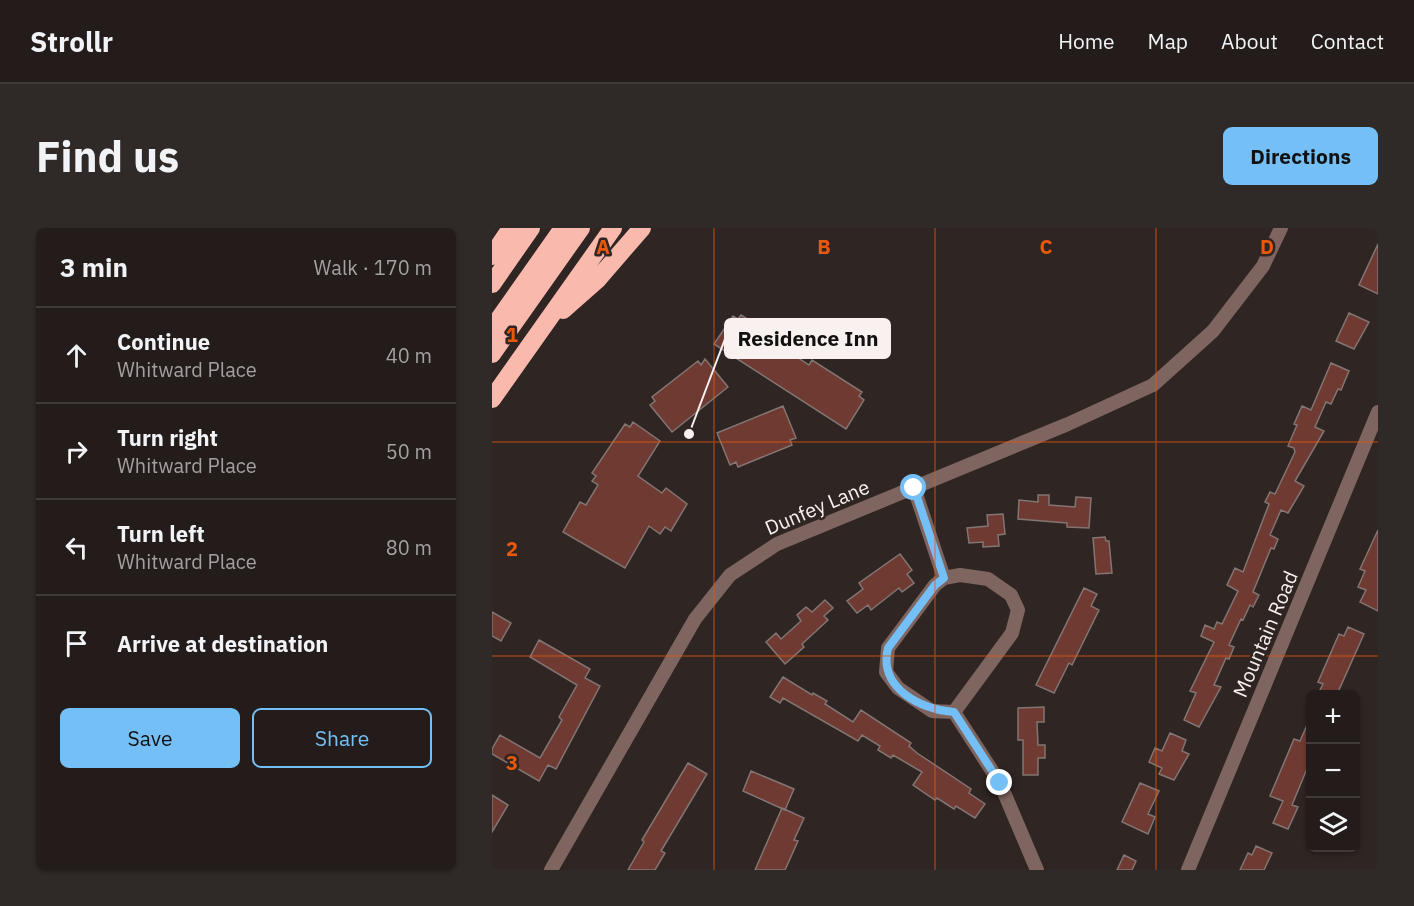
<!DOCTYPE html>
<meta charset="utf-8">
<style>
:root{--surface:#231c1a;--page:#2f2927;--text:#f1f3f6;--muted:#a3a1a2;--line:#403a39;--accent:#74c0f6}
body{margin:0;font-family:"IBM Plex Sans",sans-serif;background:var(--page);color:var(--text)}
.controls{position:absolute;right:18px;bottom:18px;display:grid;overflow:hidden;border-radius:9px;box-shadow:0 2px 4px #0004}
.controls button{width:54px;height:54px;display:grid;place-items:center;padding:0;border:0;border-bottom:2px solid var(--line);background:var(--surface);color:var(--text);font:30px sans-serif}
.stop{position:absolute;width:18px;height:18px;margin:-14px;border:4px solid #74c0f6;border-radius:50%;background:#fff}
.stop.end{background:#74c0f6;border-color:#fff;box-shadow:0 2px 6px #0008}
.list{margin:0;padding:0;list-style:none}
h2{display:flex;justify-content:space-between;align-items:center;height:78px;margin:0;padding:0 24px;font-size:26px}
h2 small{font-size:20px;font-weight:400;color:var(--muted)}
.list li{display:grid;grid-template-columns:39px 1fr auto;gap:18px;align-items:center;box-sizing:border-box;height:96px;padding:0 24px;border-top:2px solid var(--line)}
.list b{display:block;font-size:22px;white-space:nowrap}
.list p{margin:0;font-size:20px;white-space:nowrap;color:var(--muted)}
.list em{font-size:20px;font-style:normal;color:var(--muted)}
.actions{display:flex;gap:12px;padding:18px 24px}
.actions a{flex:1;padding:14px 0;border:2px solid var(--accent);border-radius:9px;text-align:center;font-size:21px;color:var(--accent)}
.actions .main{background:var(--accent);color:#111}
.icon{flex:none;width:33px;height:33px;fill:none;stroke:currentColor;stroke-width:2;stroke-linecap:round;stroke-linejoin:round}
.map{position:relative;flex:none;width:886px;height:642px;overflow:hidden;border-radius:9px}
header{display:flex;align-items:center;gap:36px;box-sizing:border-box;height:84px;padding:0 30px;background:var(--surface);border-bottom:2px solid var(--line)}
header strong{font-size:28px}
nav{display:flex;gap:33px;margin-inline-start:auto;font-size:21px}
.intro{display:flex;align-items:center;justify-content:space-between;box-sizing:border-box;height:144px;padding:0 36px}
h1{margin:0;font-size:42px}
.button{padding:15px 27px;border-radius:9px;background:var(--accent);color:#111;font-size:21px;font-weight:700}
main{display:flex;gap:36px;padding:0 36px}
aside{flex:1;background:var(--surface);border-radius:9px;box-shadow:0 2px 4px #0004}
.map>svg:first-child{display:block}
.building{fill:#6f3a31;stroke:#827573;stroke-width:1.5}
.lines{fill:none;stroke-linecap:round;stroke-linejoin:round}
.minor{stroke:#7f6560;stroke-width:14}
.motorway{stroke:#f9b9ad;stroke-width:18}
.route{stroke:#74c0f6;stroke-width:8}
.grid{fill:none;stroke:#e8590c;stroke-width:1.5;stroke-opacity:0.55}
.labels{text-anchor:middle;dominant-baseline:central;stroke-width:5;stroke-linejoin:round;paint-order:stroke}
.street-label{font-size:20px;fill:#f9f1f0;stroke:#2f2523}
.grid-label{font-size:20px;text-anchor:middle;font-weight:bold;fill:#e8590c;stroke:#2f2523;stroke-width:5;stroke-linejoin:round;paint-order:stroke}
.leader{fill:none;stroke:#f9f1f0;stroke-width:2}
.callout-dot{fill:#f9f1f0;stroke:#2f2523;stroke-width:2}
.callout{fill:#f9f1f0;stroke:#f9f1f0;stroke-width:2}
.callout-label{font-size:21px;text-anchor:middle;font-weight:bold;fill:#111}
</style>
<header>
<strong>Strollr</strong>
<nav><a>Home</a><a>Map</a><a>About</a><a>Contact</a></nav>
</header>
<div class="intro"><h1>Find us</h1><a class="button">Directions</a></div>
<main>
<aside>
<h2>3 min<small>Walk · 170 m</small></h2>
<ul class="list">
<li><svg class="icon" aria-label="ahead" viewBox="0 0 24 24"><path d="M12 20V5M6 11l6-6 6 6"/></svg><div><b>Continue</b><p>Whitward Place</p></div><em>40 m</em></li>
<li><svg class="icon" aria-label="right" viewBox="0 0 24 24"><path d="M7 20v-9h11M14 6l5 5-5 5"/></svg><div><b>Turn right</b><p>Whitward Place</p></div><em>50 m</em></li>
<li><svg class="icon" aria-label="left" viewBox="0 0 24 24"><path d="M17 20v-9H6M10 6l-5 5 5 5"/></svg><div><b>Turn left</b><p>Whitward Place</p></div><em>80 m</em></li>
<li><svg class="icon" aria-label="arrive" viewBox="0 0 24 24"><path d="M6 21V4h12l-3 4 3 4H6"/></svg><div><b>Arrive at destination</b></div></li>
</ul>
<div class="actions"><a class="main">Save</a><a>Share</a></div>
</aside>
<div class="map">
<svg width="886" height="642" viewBox="0 0 886 642">
<rect width="100%" height="100%" fill="#2f2523"/>
<!-- building -->
<path class="building" d="M886,16V66L867,57Z
M857,85L877,94L862,121L844,113Z
M249,87L298,119L296,123L317,137L320,132L370,164L367,168L372,172L354,201L222,116L241,88L246,91Z
M213,131L236,159L180,204L158,177L163,173L160,169L206,133L209,137Z
M839,135L857,143L849,162L846,161L839,176L834,174L823,199L832,203L803,253L812,258L796,285L789,282L778,307L786,311L782,321L779,320L761,364L767,367L761,379L758,377L751,392L749,391L737,417L742,419L737,431L734,430L722,457L729,459L707,499L692,492L704,465L698,463L722,414L709,408L713,397L722,401L725,394L730,396L746,363L735,357L743,340L751,344L777,276L773,274L778,264L783,266L803,224L802,220L796,218L805,197L802,196L810,178L819,182Z
M291,178L304,210L298,212L300,217L246,239L244,234L238,237L225,205Z
M141,194L168,213L146,248L170,265L174,260L195,276L179,303L173,299L168,306L157,298L133,340L71,304L88,274L94,277L106,257L100,253L104,248L100,245L133,196L138,199Z
M546,267H557V277L583,279L584,269L599,270L597,300L575,299V295L526,291L527,272L546,274Z
M511,286L513,306L506,307L507,318L491,319V314L477,315L475,300L496,298L495,287Z
M886,302V383L868,374L874,362L866,359L873,343L868,341Z
M613,309L614,313H617L620,345L604,346L601,310Z
M408,326L420,342L415,346L422,355L410,364L407,360L379,382L376,377L365,385L355,373L371,361L367,355Z
M592,360L605,366L599,378L607,382L580,437L577,435L562,465L544,457Z
M333,372L341,380L332,388L336,392L310,416L312,419L293,436L274,414L284,405L289,411L309,393L305,387L314,379L320,384Z
M0,384L19,395L9,413L0,408Z
M856,399L872,406L851,453L845,466H826L831,456L826,454L847,406L852,408Z
M47,412L98,441L93,450L108,458L64,541L56,537L47,553L0,526V521L8,507L48,530L70,492L67,489L85,457L38,429Z
M291,449L320,467L321,465L335,473L333,476L361,494L369,482L419,515L417,518L425,525L479,561L477,565L493,576L483,590L464,578L462,581L445,570L443,572L421,557L430,544L401,527L399,530L386,522L388,518L370,507L366,513L291,470L288,475L278,469Z
M552,479V494H545L546,517H553V530H546V547H531V512H526V480Z
M819,488V531L800,577L806,579L796,601L781,595L791,573L778,568L802,511L808,513Z
M678,505L694,512L690,523L697,526L682,552L667,546L670,540L657,534L663,520L670,523Z
M196,535L215,546L169,623L173,625L163,642H136L152,614L150,612Z
M259,543L302,561L293,582L251,563Z
M648,555L667,563L656,586L663,589L656,606L630,594Z
M0,567L16,577L0,604Z
M290,580L312,590L302,612L306,613L293,642H263Z
M764,618L780,625L772,642H748L756,625L760,627Z
M632,627L644,633L640,642H625Z"/>
<g class="lines">
<!-- minor -->
<path class="minor" d="M422,260L452,350
M468,347L496,351L519,367L526,382L520,405L462,484L440,483L406,460L394,444L396,420L443,357L452,350Z
M462,484L508,555L545,642
M59,642L203,391L238,347L285,316L576,196L661,157L721,103L771,38L789,0
M696,642L886,184"/>
<!-- motorway -->
<path class="motorway" d="M0,28L19,0
M0,56L39,0
M71,82L105,52L150,0
M0,101L71,0
M0,126L89,0
M0,171L121,0"/>
</g>
<g class="lines">
<!-- route -->
<path class="route" d="M422,260L452,350L443,357L396,420C386,460 429,482 462,484L508,555"/>
</g>
<!-- grid -->
<path class="grid" d="M222,0V642M443,0V642M664,0V642M0,214H886M0,428H886"/>
<g class="labels">
<!-- street labels -->
<g class="street-label">
<text transform="translate(325 279) rotate(-23)">Dunfey Lane</text>
<text transform="translate(773 406) rotate(-67)">Mountain Road</text>
</g>
</g>
<g class="grid-label">
<text x="111" y="26">A</text>
<text x="332" y="26">B</text>
<text x="554" y="26">C</text>
<text x="775" y="26">D</text>
<text x="20" y="114">1</text>
<text x="20" y="328">2</text>
<text x="20" y="542">3</text>
</g>
<!-- callouts -->
<path class="leader" d="M197 206L233 111"/>
<circle class="callout-dot" cx="197" cy="206" r="6"/>
<rect class="callout" x="233" y="91" width="165" height="39" rx="6"/>
<g class="callout-label">
<text x="316" y="118">Residence Inn</text>
</g>
</svg>
<div class="controls">
<button>+</button>
<button>−</button>
<button><svg class="icon" aria-label="layers" viewBox="0 0 24 24"><path d="M12 4l9 5-9 5-9-5zM3 14l9 5 9-5"/></svg></button>
</div>
<div class="stop" style="left:422px;top:260px"></div>
<div class="stop end" style="left:508px;top:555px"></div>
</div>
</main>
